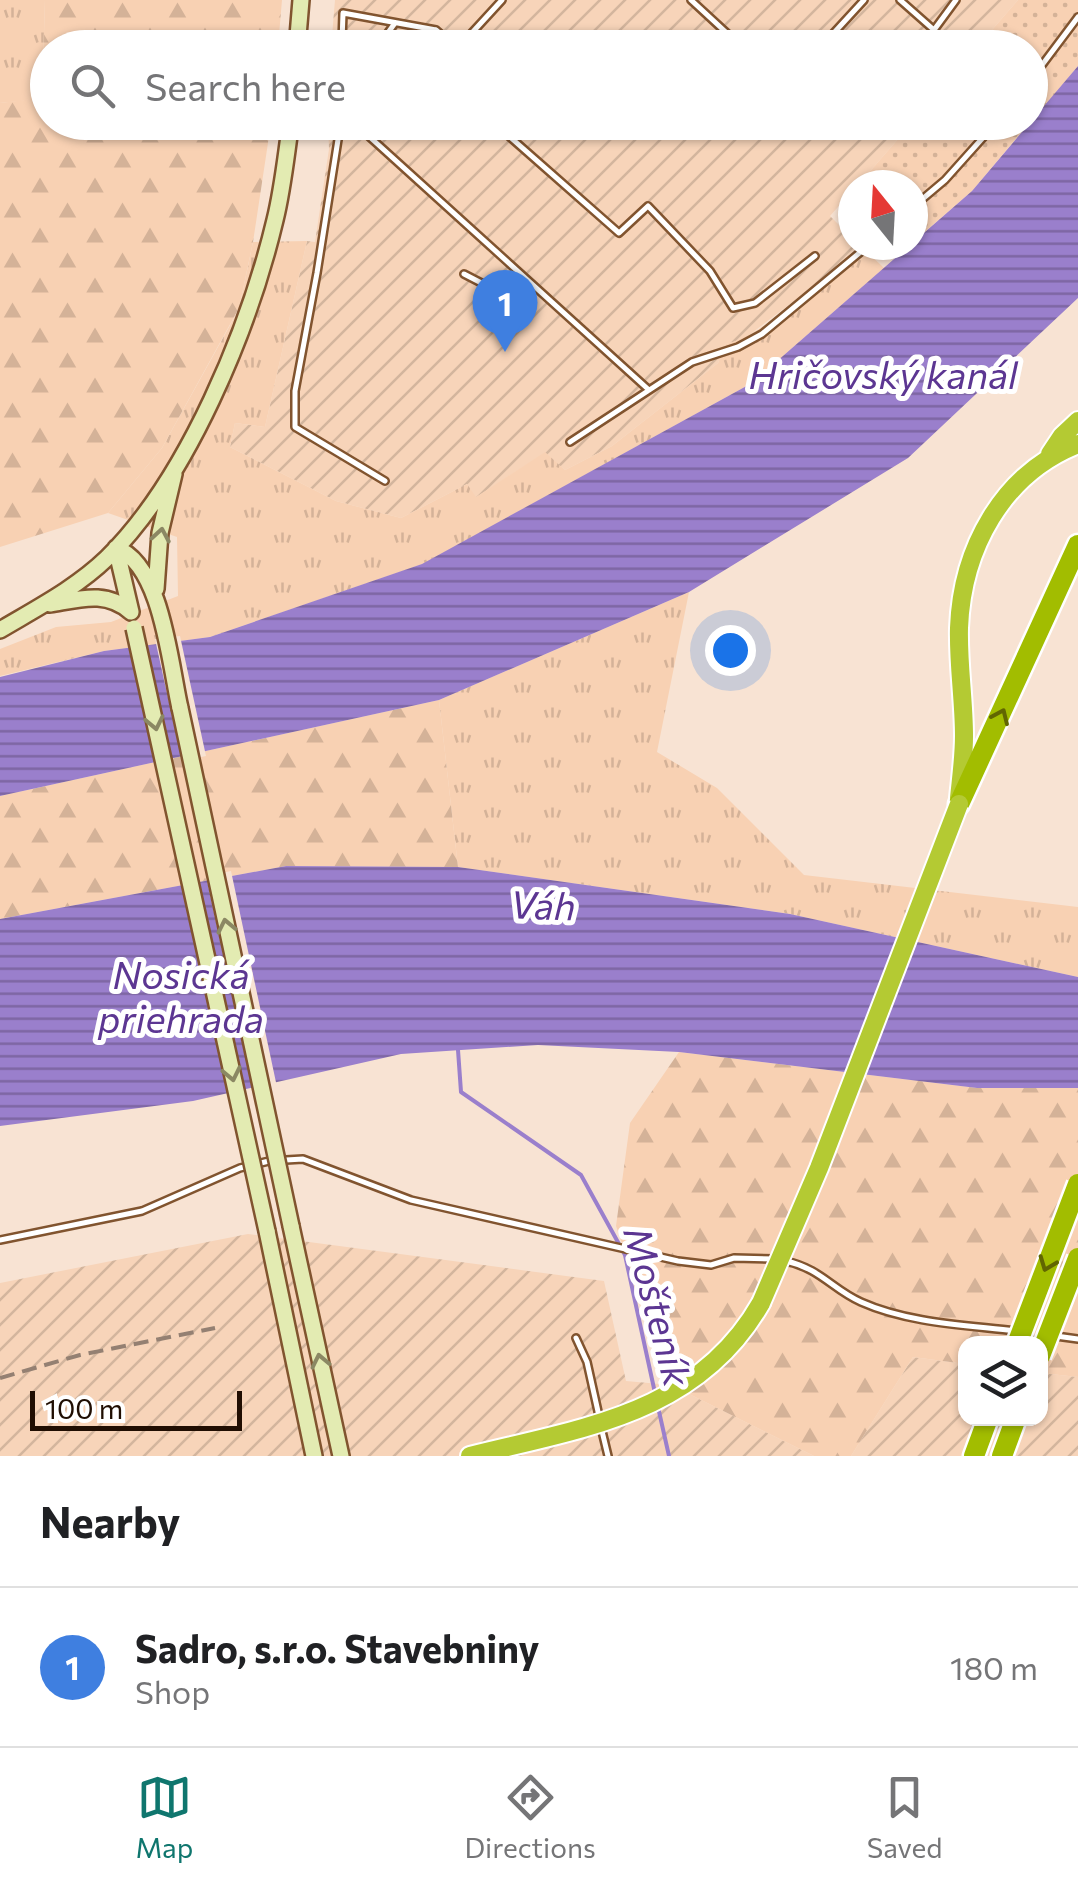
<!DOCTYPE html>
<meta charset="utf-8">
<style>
:root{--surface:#fff;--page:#f6f6f6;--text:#202124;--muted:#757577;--line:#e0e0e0;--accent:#0f766e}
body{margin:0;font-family:Commissioner,sans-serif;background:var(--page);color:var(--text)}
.controls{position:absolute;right:30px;bottom:30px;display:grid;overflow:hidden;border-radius:20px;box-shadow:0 2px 8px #0004}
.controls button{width:90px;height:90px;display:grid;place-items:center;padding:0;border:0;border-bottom:2px solid var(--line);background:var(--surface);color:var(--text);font:50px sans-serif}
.compass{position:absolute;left:838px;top:170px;width:90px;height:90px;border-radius:50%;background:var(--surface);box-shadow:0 2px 8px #0004;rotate:342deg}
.scale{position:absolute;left:30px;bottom:25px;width:212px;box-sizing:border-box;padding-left:10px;border:5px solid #200e02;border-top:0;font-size:28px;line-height:35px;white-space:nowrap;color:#200e02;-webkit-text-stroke:8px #fff;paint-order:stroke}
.you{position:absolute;left:730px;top:650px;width:35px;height:35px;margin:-25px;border:8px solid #fff;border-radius:50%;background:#1a73e8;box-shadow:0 0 0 15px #1a73e833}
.badge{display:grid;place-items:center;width:65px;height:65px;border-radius:50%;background:var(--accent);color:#fff;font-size:32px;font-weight:700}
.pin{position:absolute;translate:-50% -82px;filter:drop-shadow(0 2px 5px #0008)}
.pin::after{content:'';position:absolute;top:52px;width:35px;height:30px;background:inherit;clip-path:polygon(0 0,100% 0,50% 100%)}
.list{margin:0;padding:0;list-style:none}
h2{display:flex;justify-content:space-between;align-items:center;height:130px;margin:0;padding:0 40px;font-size:42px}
h2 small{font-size:32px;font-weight:400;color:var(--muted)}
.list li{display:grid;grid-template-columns:65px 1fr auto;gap:30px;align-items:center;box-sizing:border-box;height:160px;padding:0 40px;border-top:2px solid var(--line)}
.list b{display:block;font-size:38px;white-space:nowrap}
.list p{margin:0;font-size:32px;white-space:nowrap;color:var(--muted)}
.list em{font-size:32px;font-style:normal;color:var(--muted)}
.icon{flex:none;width:55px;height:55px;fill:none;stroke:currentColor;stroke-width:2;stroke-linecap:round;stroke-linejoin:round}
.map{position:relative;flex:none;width:1078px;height:1456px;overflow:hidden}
.search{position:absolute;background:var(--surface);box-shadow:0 2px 8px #0004;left:30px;right:30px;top:30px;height:110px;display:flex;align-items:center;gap:25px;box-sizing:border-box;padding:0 35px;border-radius:55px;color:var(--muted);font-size:38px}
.sheet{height:290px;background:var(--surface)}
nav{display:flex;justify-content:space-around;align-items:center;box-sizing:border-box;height:140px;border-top:2px solid var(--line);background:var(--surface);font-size:28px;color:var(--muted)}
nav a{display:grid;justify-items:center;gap:5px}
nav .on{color:var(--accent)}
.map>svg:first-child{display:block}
.industrial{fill:url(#industrial-furrows)}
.grass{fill:url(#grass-tufts)}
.forest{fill:url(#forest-firs)}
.garden{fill:url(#garden-dots)}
.water{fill:url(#water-rules)}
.pier{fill:#f8e3d3}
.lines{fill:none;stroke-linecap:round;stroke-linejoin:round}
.stream{stroke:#9a7fcc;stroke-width:4}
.service-casing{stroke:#81542f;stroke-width:10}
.secondary-casing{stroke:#81542f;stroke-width:20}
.trunk-casing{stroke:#fff;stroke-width:22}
.motorway-casing{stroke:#fff;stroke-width:25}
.service{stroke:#fff;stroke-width:5}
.secondary{stroke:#e3ebb2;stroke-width:15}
.trunk{stroke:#b4ca33;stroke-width:18}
.motorway{stroke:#a2bd00;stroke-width:20}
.rail{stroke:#948072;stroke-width:4;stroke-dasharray:15 8;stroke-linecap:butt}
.secondary-bridge-casing{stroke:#81542f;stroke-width:20;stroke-linecap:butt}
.trunk-bridge-casing{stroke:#fff;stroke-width:22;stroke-linecap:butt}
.motorway-bridge-casing{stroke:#fff;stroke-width:25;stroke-linecap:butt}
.secondary-bridge{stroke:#e3ebb2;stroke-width:15}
.trunk-bridge{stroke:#b4ca33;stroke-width:18}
.motorway-bridge{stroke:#a2bd00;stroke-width:20}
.oneway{stroke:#8b8863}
.oneway2{stroke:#616601}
.labels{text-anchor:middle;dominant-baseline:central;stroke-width:10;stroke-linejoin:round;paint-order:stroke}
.water-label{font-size:38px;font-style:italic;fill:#5c3692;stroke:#fff}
</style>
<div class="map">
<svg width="1078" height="1456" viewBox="0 0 1078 1456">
<defs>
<pattern id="industrial-furrows" width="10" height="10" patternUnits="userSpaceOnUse" patternTransform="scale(2.5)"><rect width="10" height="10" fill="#f7d4b9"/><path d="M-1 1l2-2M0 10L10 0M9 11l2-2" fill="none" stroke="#d3b59d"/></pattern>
<pattern id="grass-tufts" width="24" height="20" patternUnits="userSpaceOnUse" patternTransform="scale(2.5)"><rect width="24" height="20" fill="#f8d1b3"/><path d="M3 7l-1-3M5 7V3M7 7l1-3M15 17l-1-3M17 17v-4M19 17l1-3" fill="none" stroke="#d4b298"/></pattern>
<pattern id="forest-firs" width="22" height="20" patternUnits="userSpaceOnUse" patternTransform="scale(2.5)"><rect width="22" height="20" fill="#f8d1b3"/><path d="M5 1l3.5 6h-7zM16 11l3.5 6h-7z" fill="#d4b298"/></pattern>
<pattern id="garden-dots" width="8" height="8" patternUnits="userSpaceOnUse" patternTransform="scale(2.5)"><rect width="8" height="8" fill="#f8d1b3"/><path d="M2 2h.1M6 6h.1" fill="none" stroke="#d4b298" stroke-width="1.8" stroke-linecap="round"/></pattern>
<pattern id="water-rules" width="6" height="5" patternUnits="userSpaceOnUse" patternTransform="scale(2.5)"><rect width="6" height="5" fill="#9a7fcc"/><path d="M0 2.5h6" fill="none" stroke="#7d66a3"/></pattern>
</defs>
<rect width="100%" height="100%" fill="#f8e3d3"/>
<!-- industrial -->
<path class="industrial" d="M335,0H1018L977,47L331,48Z
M328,123H912L858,185H853V190L830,216L853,239V245H860L811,288L744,339L726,344L718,363L612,446L565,470L545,453L475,498L467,484L401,518L336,501L230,447L235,423L265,427L307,241L315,242L329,149Z
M248,1234L604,1281L626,1381L671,1385L814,1456H0V1283Z
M913,1357L965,1364L966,1418H1040L1041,1373L1078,1377V1456H851Z"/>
<!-- grass -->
<path class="grass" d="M0,0H45L42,99L0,103Z
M307,241L265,427L235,423L230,447L336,501L401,518L467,484L476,497L545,452L565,470L612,446L718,363L726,344C766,334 829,275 860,245L884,268L752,383L423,564L210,637L104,651L0,676V649L56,627L111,622L178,596L177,537L108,513L162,448L239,309L253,242Z
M689,592L657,752L717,788L804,875L1078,907V977L790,914L458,867L439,700Z"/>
<!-- forest -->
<path class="forest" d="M45,0H282L278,47L48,48V122L271,123L253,242L239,308L162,448L108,513L0,547V103L42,98Z
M439,700L458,867L286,866L0,919V796Z
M679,1052L977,1088H1078V1377L1041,1373L1040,1344H966L965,1364L913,1357L851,1456H814L671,1385L616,1226L630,1123Z"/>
<!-- garden -->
<path class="garden" d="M1018,0H1078V66L1031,122L1030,48L977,47Z
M1030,122L972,191L913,242V185H858L912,123Z"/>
<!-- water -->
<path class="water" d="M1078,66V298L908,458L689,592L439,700L0,796V677L104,651L210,637L422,564L752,383L972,191Z
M286,866L458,867L790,914L1078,977V1088H977L679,1052L538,1045L401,1054L193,1101L0,1126V919Z"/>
<!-- pier -->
<path class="pier" d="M180,636L206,756L182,761L155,639Z
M231,871L277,1087L253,1093L206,876Z"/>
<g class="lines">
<!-- stream -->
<path class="stream" d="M458,1050L461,1092L581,1175L625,1255L655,1393
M658,1407L669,1456"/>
<defs>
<path id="service" d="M691,0L743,48
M900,0L934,30
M365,48L342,42L343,13L436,30L457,48
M377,48L395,23
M419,48L436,30
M458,48L502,0
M820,48L864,0
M935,48L934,30L956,0
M1030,81L1078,17
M303,122C327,126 368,139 389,122
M343,122L340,127L317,273L295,391V427L385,481
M493,122L619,233L648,206L710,271L733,308L755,303L815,256
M362,130L649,390
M913,207L945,180L997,122
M464,274L495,290
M570,442L692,362L738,347L762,334L869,245
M0,1240L142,1211L240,1168L269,1161L303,1159L411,1200L678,1261L711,1265L734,1258L775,1259
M786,1261C821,1269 832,1289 861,1302C908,1323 965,1325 1015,1331
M1056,1336L1078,1339
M576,1338L587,1362L599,1416
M601,1427L608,1456"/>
<path id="secondary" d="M297,48L301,0
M116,548C162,564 170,665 180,708
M116,548L131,612
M156,589L160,533L174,474
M50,604C80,599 106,590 131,612
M0,630C37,608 76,588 107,558C188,478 249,329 275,220C283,188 286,155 291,122
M291,1226L341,1456
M267,1231L314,1456"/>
<path id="trunk" d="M1050,454L1062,436L1078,421
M959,798C961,778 964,757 964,736C964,700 958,664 959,628C962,549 1002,474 1078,444
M470,1456C582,1428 698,1414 761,1303"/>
<path id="motorway" d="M959,804L1078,545
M974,1456L988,1418
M1002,1456L1016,1418"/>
</defs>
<!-- service casing -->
<use href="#service" class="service-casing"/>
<!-- secondary casing -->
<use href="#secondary" class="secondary-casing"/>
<!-- trunk casing -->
<use href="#trunk" class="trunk-casing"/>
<!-- motorway casing -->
<use href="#motorway" class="motorway-casing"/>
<!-- service -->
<use href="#service" class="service"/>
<!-- secondary -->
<use href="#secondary" class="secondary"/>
<!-- trunk -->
<use href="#trunk" class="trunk"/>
<!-- motorway -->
<use href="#motorway" class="motorway"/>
<!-- rail -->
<path class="rail" d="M0,1378L80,1355L215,1328"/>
<defs>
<path id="secondary-bridge" d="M134,628L267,1231
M180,708L291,1226"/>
<path id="trunk-bridge" d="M761,1303L819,1168L959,804"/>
<path id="motorway-bridge" d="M1017,1344L1078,1184
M1040,1356L1078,1258"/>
</defs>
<!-- secondary-bridge casing -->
<use href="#secondary-bridge" class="secondary-bridge-casing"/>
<!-- trunk-bridge casing -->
<use href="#trunk-bridge" class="trunk-bridge-casing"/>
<!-- motorway-bridge casing -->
<use href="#motorway-bridge" class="motorway-bridge-casing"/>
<!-- secondary-bridge -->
<use href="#secondary-bridge" class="secondary-bridge"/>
<!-- trunk-bridge -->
<use href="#trunk-bridge" class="trunk-bridge"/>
<!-- motorway-bridge -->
<use href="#motorway-bridge" class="motorway-bridge"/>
</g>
<!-- one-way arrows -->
<defs><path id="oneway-chevron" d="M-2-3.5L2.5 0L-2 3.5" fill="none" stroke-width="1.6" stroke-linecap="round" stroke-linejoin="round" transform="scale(2.5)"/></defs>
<g class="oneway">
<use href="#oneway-chevron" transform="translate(161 535) rotate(-80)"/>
<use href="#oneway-chevron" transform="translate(155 723) rotate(78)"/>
<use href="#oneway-chevron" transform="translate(226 926) rotate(-102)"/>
<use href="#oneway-chevron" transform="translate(232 1074) rotate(78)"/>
<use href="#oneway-chevron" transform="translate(320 1361) rotate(-102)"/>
</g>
<g class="oneway2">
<use href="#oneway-chevron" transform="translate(1001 716) rotate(-66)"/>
<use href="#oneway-chevron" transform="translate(1047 1264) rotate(111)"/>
</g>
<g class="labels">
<!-- water labels -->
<g class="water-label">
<text x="883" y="373">Hričovský kanál</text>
<text transform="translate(543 904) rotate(2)">Váh</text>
<text x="181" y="973">Nosická<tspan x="181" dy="44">priehrada</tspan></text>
<text transform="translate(659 1306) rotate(75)">Mošteník</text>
</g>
</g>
</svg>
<div class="controls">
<button><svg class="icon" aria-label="layers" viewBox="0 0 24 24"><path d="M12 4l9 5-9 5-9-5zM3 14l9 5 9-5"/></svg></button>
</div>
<svg class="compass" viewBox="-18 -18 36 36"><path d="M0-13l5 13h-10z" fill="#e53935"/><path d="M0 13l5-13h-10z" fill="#757577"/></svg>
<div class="scale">100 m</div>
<div class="you"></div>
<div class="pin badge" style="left:505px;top:352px;background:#3f7fe0">1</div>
<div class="search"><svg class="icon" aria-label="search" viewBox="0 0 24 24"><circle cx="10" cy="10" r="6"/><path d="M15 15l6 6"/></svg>Search here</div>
</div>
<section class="sheet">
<h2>Nearby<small></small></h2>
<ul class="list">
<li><span class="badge" style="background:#3f7fe0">1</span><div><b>Sadro, s.r.o. Stavebniny</b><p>Shop</p></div><em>180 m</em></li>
</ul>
</section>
<nav>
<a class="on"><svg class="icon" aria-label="map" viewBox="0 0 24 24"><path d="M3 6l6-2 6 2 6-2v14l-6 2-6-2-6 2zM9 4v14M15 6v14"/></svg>Map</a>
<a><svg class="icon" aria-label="directions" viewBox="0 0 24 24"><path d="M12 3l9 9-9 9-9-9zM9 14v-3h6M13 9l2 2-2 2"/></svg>Directions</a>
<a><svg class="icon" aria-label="saved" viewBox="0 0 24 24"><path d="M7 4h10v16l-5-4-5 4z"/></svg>Saved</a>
</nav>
